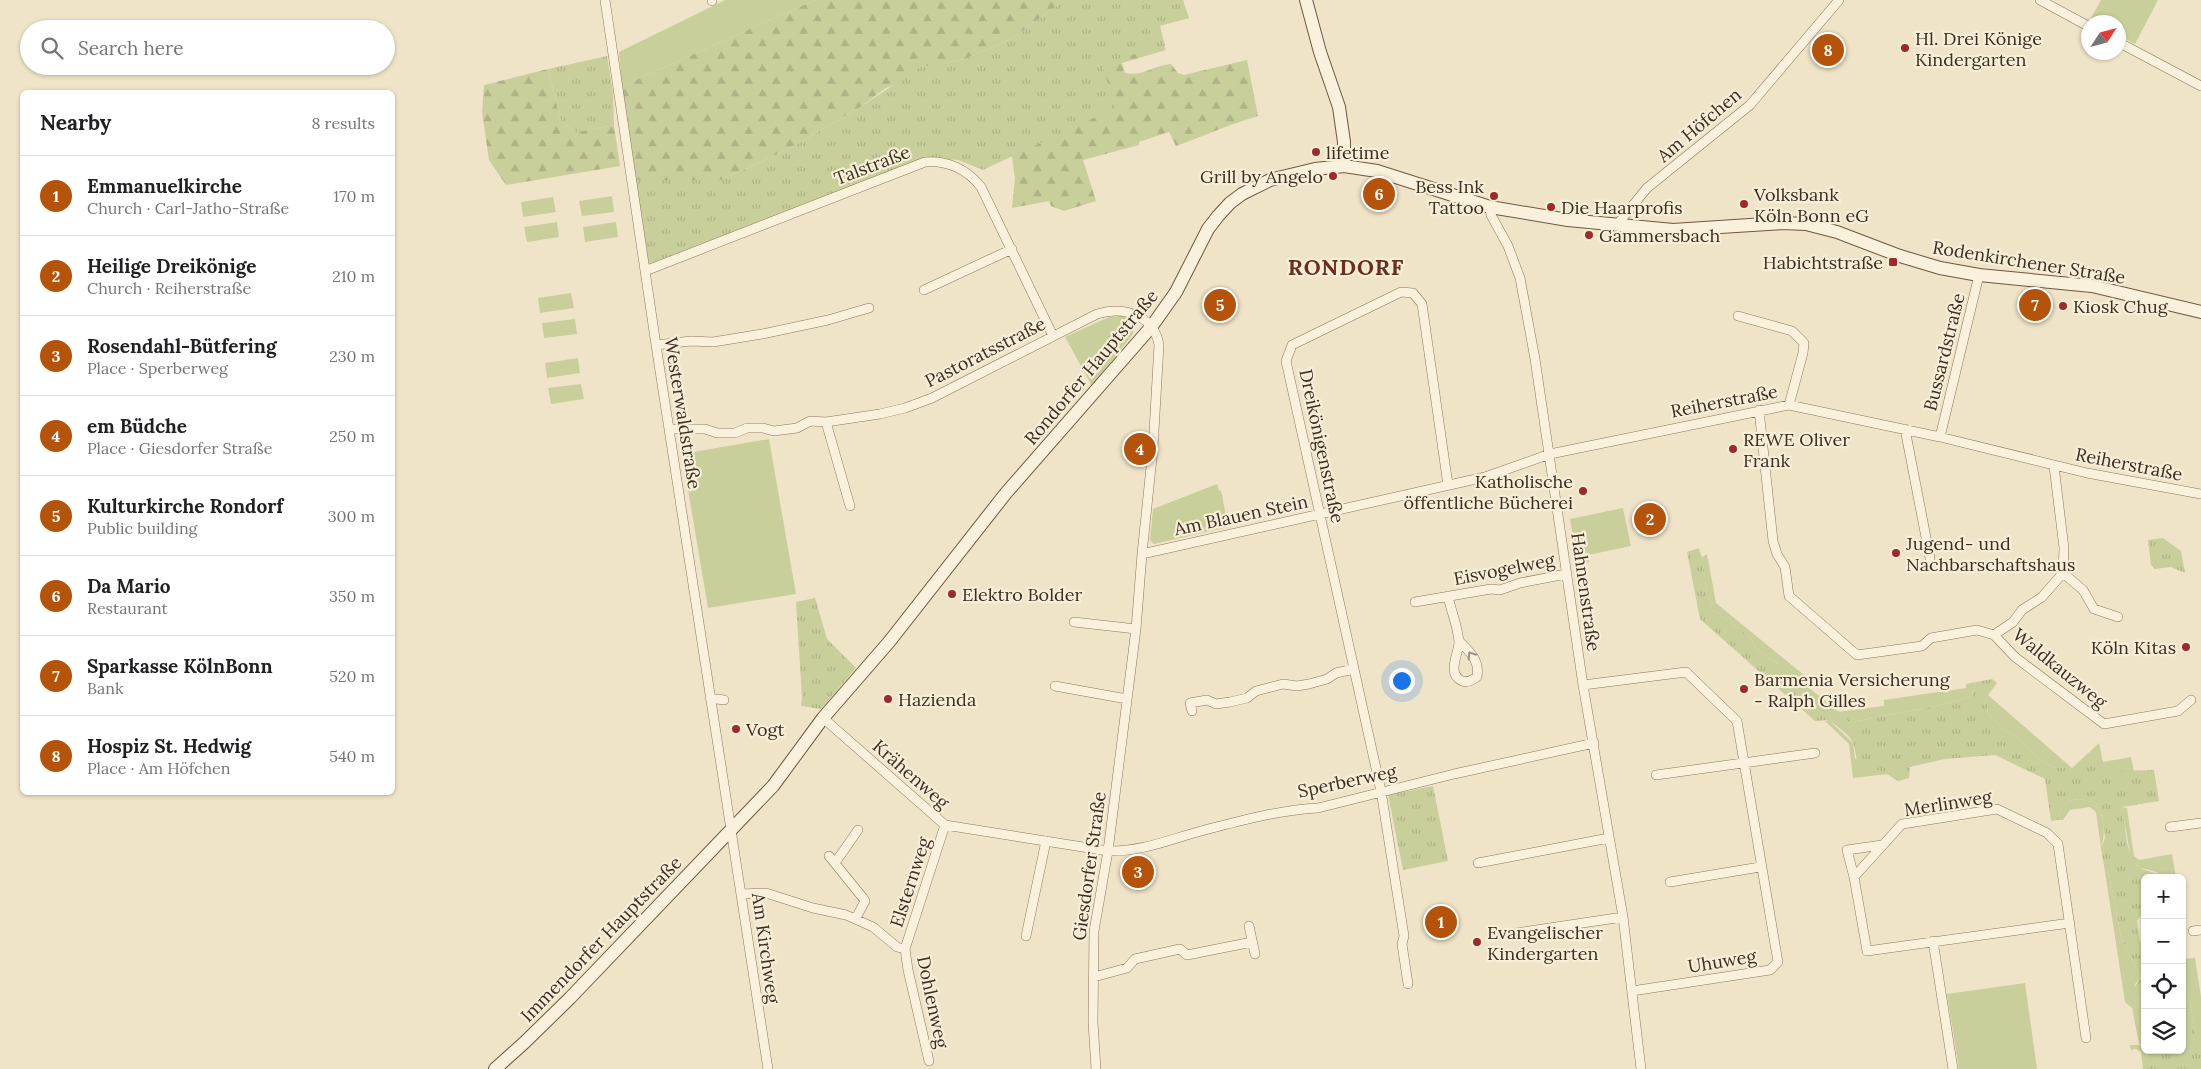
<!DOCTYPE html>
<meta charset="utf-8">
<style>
:root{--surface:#fff;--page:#f2f2f2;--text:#202124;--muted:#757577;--line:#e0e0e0;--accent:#b45309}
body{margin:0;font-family:Lora,serif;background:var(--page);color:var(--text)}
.controls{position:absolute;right:15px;bottom:15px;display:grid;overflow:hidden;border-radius:8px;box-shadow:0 1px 4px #0004}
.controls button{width:45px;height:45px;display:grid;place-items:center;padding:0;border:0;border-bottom:1px solid var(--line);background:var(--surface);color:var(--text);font:25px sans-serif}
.compass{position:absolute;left:2081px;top:15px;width:45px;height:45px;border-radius:50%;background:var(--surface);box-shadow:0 1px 4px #0004;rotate:54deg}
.you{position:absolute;left:1401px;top:680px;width:18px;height:18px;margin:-12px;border:4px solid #fff;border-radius:50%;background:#1a73e8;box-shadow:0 0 0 8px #1a73e833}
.badge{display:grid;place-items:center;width:32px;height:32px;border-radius:50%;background:var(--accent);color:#fff;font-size:16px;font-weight:700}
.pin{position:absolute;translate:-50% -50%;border:2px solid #fff;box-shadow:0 1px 5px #0006}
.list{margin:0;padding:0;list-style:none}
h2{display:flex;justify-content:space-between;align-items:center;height:65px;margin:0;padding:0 20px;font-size:21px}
h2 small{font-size:16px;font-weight:400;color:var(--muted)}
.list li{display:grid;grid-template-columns:32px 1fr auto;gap:15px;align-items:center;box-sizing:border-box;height:80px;padding:0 20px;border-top:1px solid var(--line)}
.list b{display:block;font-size:19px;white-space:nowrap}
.list p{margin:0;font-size:16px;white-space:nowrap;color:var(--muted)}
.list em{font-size:16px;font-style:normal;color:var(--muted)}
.icon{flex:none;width:28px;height:28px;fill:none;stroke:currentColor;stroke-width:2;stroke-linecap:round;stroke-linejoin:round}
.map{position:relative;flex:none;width:2201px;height:1069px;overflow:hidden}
.search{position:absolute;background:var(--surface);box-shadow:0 1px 4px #0004;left:20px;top:20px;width:375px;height:55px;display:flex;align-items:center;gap:12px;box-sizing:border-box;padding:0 18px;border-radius:28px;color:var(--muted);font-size:19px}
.panel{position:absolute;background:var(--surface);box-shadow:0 1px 4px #0004;left:20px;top:90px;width:375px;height:705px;border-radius:8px}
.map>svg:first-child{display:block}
.green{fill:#c9cf9b}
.forest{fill:url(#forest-firs)}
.park{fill:url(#park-tufts)}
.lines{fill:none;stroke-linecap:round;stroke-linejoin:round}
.street-casing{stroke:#8d765c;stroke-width:10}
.secondary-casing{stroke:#6f573f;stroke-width:14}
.street{stroke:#faf1dc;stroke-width:9}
.secondary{stroke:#faf1dc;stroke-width:12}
.oneway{stroke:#9c907e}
.poi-dot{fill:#9e2a2b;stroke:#f7eed8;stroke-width:2}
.labels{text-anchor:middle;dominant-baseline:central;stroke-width:4.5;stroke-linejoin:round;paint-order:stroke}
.poi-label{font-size:18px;fill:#3d2e20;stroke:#f7eed8;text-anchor:start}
.street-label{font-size:18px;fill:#3d2e20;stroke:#f7eed8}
.district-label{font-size:22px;font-weight:bold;letter-spacing:1px;fill:#6b2e1e;stroke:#f7eed8}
</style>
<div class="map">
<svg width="2201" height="1069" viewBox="0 0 2201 1069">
<defs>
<pattern id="forest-firs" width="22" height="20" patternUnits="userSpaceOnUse" patternTransform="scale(1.25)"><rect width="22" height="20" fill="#c9cf9b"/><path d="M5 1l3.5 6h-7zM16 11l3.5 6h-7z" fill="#aeb285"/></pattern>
<pattern id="park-tufts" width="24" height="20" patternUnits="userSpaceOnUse" patternTransform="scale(1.25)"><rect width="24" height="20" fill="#c9cf9b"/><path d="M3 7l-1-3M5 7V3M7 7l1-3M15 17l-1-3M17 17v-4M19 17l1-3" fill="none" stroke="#aeb285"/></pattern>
</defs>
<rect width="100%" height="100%" fill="#f0e4c8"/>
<!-- green -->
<path class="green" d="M725,0H815L622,86L619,52Z
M2101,0H2158L2135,44L2119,35L2118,22H2095L2090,20Z
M612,196L614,212L582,216L579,201Z
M553,197L556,212L523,217L521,202Z
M557,222L559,237L527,242L524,227Z
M616,222L618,237L585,242L583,227Z
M571,293L574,308L540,313L538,298Z
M1120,316L1128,317L1134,324L1133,334L1092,386L1065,337L1109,317Z
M575,319L577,334L544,338L542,323Z
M578,358L580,373L547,378L545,363Z
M581,384L584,399L551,404L548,388Z
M769,439L796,594L708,608L682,454Z
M1217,484L1219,491L1221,490L1228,527L1154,544L1150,540L1153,509Z
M1623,508L1631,546L1588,555L1589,562L1578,566L1570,519Z
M1707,554L1716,603L1810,680L1805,686L1776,662L1756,649L1751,638L1714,610L1707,594L1702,557Z
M1976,682L1972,696L1946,704L1852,722L1837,712L1884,706V700L1966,688V684Z
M1988,695L2072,768H2055L2042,761L2020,739L2003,729L1988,714L1986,698Z
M1829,720L1853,743L1855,758L1866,766L1883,770L1888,774L1853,778L1849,744L1825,721Z
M2131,757L2134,772L2111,771L2103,762Z
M2079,799L2096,803C2104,816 2106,833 2101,848L2096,812L2090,807L2070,810L2063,820H2058L2061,809L2068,801Z
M2122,807L2127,808L2134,856L2139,860L2172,854L2176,878H2167L2154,871L2140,868L2131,860Z
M2105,872L2109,874L2121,937L2141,978L2135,984L2134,995L2145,1003V1011L2142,1017L2145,1027V1045L2139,1044L2132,1008L2125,1002Z
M2195,958L2201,997V1037H2198L2196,1034L2186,983L2182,978V959Z
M2025,983L2037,1069H1959L1947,994Z"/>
<!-- forest -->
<path class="forest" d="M815,0H1065L1011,39L965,59L949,62L886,88L859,108L787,150L721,180H635L622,86Z
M1160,38L1166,50L1122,63L1125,73C1142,77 1154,65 1171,64L1178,73L1184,75L1247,60L1258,116C1230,124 1204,136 1176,146L1169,132L1139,142V145L1083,160L1096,201L1064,211L1051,206L1049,201L1012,208L1015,178L1011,150L1099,65L1113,56Z
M548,69L561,121L576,132L614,125L620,166L506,185L489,160L482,112L484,85Z"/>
<!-- park -->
<path class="park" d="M1065,0H1183L1189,18L1160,26L1165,46L1102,63L1115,108L983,170L958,160L925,158L649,264L635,180H721L787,150L859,108L920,67L965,59L1011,39Z
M607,56L613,93L614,125L576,132L561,121L548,69Z
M2163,538L2181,551L2185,573L2171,567L2155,569L2151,565L2148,540Z
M1699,548L1703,562L1707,594L1714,610L1751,638L1756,649L1776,662L1852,722L1946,704L1972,696L1976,682L1992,679L1997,683L1986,698L1988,714L2003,729L2020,739L2042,761L2055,768H2072L2099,743L2103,762L2111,771L2154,770L2159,801L2122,807C2126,823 2125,860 2140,868C2144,871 2159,873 2166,877L2145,878V910L2137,921L2140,941L2145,953V1003L2134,995L2133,989L2141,978L2121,937L2109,874L2105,872L2101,848L2105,838L2102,815L2096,803L2079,799L2068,801L2061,809L2058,820L2051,821L2045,779L1995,755L1945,759L1910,767L1909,778L1898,781C1885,773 1875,765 1859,767C1856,760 1856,751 1853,743C1849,734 1836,726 1829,720L1815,721L1700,619L1687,552Z
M815,598L827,639L856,668L821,709L801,706L802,698L796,602Z
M1433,786L1448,861L1403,870L1388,795Z
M2182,978L2186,983L2196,1034L2201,1037V1069H2143L2141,1052L2136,1049L2131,1050L2130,1045H2145V1050H2182Z"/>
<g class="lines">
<defs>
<path id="street" d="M605,0L656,345L768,1069
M712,0V1
M2040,0L2088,26
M2118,42L2201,86
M1490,207L1491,215L1508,246L1520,278L1535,359L1583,685L1623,917L1641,1069
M1616,226L1647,188L1750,105L1839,0
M645,271L925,162C947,160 967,169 981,187L1053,336
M924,290L1012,249
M1738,316L1792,331L1804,343L1803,353L1789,405
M656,345L691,341L713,342L762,334L828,320L869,308
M1759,410L1773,541L1777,554L1785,567L1789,596L1857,655L1922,646L1931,638L1977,630L1994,635L2015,657L2104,724L2178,711L2191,700
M826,422L850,506
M669,429H705L717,433H735L747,428H763L774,431L797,428L810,421L826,422L880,414L905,408L932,398L1097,314C1124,306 1154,315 1159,345L1153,448L1142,554L1136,629L1108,851L1094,931L1093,1022L1096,1069
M1905,429L1930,558
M1940,437L1979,275
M1142,554L1485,477L1550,454L1789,405L1940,437L2087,473L2201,494
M2063,573L2083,590L2094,609L2118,617
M1448,596C1451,611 1458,627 1459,642C1459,653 1446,674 1462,681C1468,683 1472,680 1477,677C1480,660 1470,652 1459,641
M1415,602L1491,589L1500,590L1520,583L1566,574
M1074,622L1136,629
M1994,635L2013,622L2022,610L2042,597L2063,573L2064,548L2054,466
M1583,685L1686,672L1737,721L1778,962L1770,970L1632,991
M1055,686L1127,699
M710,698L724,700
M1192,711L1190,703L1207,700L1216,704L1230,702L1247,698L1256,691L1283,684L1297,686L1309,684L1327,679L1336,673L1354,669
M823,718L945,825L1108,851C1141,852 1171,839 1201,831C1239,821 1279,810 1318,808L1454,774L1594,743
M1656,775L1815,753
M2170,827L2201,823
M1882,845L1847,850L1854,877L1867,951L2070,923
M829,856L863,898L865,901L856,918
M835,863L858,830
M1478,863L1609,838
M1854,877L1902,824L1909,823L1997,809L2047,833L2058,844L2086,1038
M1670,882L1760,867
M742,894L766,893L813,908L846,915L873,927L897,947L905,949
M1249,926L1255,954
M2193,931L2201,930
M1516,933L1623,917
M1026,936L1046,841
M1933,941L1953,1069
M1094,977L1127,968L1135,959L1180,949L1187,955L1252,942
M1408,984L1402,944L1404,936L1381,791L1286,361L1292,345L1401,292L1413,293L1422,304L1448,485
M929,1061L908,970L905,949L945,825"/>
<path id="secondary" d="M1306,0L1320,52L1339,107L1344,142V166
M495,1069L525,1042L570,998L773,786L823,718L889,642L1006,493L1152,326L1176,292L1208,229L1218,216L1230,203L1242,194L1270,180L1315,169L1344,166L1377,171L1490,207L1568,220L1673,230L1782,223L1806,224L1837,232L1900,256L1940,268L1979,275L2092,286L2201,312"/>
</defs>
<!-- street casing -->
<use href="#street" class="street-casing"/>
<!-- secondary casing -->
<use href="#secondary" class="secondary-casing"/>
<!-- street -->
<use href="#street" class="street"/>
<!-- secondary -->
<use href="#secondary" class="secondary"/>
</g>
<!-- one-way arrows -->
<defs><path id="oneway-chevron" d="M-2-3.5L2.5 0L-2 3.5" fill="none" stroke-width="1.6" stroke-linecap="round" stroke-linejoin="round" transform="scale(1.25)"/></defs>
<use class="oneway" href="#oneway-chevron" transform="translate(1471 655) rotate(-123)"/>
<!-- markers -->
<g class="poi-dot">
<circle cx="1905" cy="48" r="5"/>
<circle cx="1316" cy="152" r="5"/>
<circle cx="1333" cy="176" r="5"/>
<circle cx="1494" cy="196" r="5"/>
<circle cx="1744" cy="204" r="5"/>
<circle cx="1551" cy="207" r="5"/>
<circle cx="1589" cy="235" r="5"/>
<rect x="1888" y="257" width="10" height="10" rx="2.5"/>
<circle cx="2063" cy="306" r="5"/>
<circle cx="1733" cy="449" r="5"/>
<circle cx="1583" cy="491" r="5"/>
<circle cx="1896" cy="553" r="5"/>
<circle cx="952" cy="594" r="5"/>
<circle cx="2186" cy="647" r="5"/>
<circle cx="1744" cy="689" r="5"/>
<circle cx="888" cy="699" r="5"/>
<circle cx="736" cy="729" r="5"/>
<circle cx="1477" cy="942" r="5"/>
</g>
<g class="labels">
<!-- poi labels -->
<g class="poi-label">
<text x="1915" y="38">Hl. Drei Könige<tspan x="1915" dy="21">Kindergarten</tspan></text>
<text x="1326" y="152">lifetime</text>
<text x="1323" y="176" text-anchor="end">Grill by Angelo</text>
<text x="1484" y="186" text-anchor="end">Bess Ink<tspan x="1484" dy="21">Tattoo</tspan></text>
<text x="1754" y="194">Volksbank<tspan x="1754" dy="21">Köln Bonn eG</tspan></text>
<text x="1561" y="207">Die Haarprofis</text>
<text x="1599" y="235">Gammersbach</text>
<text x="1883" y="262" text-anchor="end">Habichtstraße</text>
<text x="2073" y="306">Kiosk Chug</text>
<text x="1743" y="439">REWE Oliver<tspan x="1743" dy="21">Frank</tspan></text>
<text x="1573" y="481" text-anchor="end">Katholische<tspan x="1573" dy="21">öffentliche Bücherei</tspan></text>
<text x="1906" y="543">Jugend- und<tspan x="1906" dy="21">Nachbarschaftshaus</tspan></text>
<text x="962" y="594">Elektro Bolder</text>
<text x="2176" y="647" text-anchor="end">Köln Kitas</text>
<text x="1754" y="679">Barmenia Versicherung<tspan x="1754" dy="21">- Ralph Gilles</tspan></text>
<text x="898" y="699">Hazienda</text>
<text x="746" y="729">Vogt</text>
<text x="1487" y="932">Evangelischer<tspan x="1487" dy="21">Kindergarten</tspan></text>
</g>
<!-- street labels -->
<g class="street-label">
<text transform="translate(1699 125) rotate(-40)">Am Höfchen</text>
<text transform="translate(872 165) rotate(-21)">Talstraße</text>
<text transform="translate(2029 262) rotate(9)">Rodenkirchener Straße</text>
<text transform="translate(985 352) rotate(-27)">Pastoratsstraße</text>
<text transform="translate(1944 352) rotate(-76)">Bussardstraße</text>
<text transform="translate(1091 367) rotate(-50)">Rondorfer Hauptstraße</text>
<text transform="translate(1724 401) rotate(-11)">Reiherstraße</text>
<text transform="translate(683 413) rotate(81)">Westerwaldstraße</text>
<text transform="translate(1322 446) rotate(78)">Dreikönigenstraße</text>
<text transform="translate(2129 464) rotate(11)">Reiherstraße</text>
<text transform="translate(1241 515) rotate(-12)">Am Blauen Stein</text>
<text transform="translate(1504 569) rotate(-11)">Eisvogelweg</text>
<text transform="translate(1586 592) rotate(82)">Hahnenstraße</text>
<text transform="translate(2060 668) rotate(39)">Waldkauzweg</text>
<text transform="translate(911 774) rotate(41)">Krähenweg</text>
<text transform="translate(1347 781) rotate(-12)">Sperberweg</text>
<text transform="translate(1948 803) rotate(-9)">Merlinweg</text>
<text transform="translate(1089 866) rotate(-82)">Giesdorfer Straße</text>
<text transform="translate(910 882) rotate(-72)">Elsternweg</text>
<text transform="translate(601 939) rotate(-46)">Immendorfer Hauptstraße</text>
<text transform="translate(766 948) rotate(82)">Am Kirchweg</text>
<text transform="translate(1722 961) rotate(-9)">Uhuweg</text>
<text transform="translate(933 1002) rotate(78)">Dohlenweg</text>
</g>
<!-- district labels -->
<g class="district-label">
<text x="1346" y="267">RONDORF</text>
</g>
</g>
</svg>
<div class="controls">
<button>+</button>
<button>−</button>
<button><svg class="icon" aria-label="locate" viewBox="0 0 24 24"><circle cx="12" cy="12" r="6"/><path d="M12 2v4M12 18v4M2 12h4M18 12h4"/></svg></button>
<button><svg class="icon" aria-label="layers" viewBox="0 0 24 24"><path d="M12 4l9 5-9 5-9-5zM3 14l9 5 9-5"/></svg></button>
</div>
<svg class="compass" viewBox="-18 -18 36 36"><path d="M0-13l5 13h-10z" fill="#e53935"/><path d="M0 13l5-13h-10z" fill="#757577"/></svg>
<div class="you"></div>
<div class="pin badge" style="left:1441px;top:922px">1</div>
<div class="pin badge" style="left:1650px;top:519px">2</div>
<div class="pin badge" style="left:1138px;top:872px">3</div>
<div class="pin badge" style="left:1140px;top:449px">4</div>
<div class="pin badge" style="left:1220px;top:305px">5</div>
<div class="pin badge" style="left:1379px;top:194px">6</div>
<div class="pin badge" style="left:2035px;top:305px">7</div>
<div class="pin badge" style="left:1828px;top:50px">8</div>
<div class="search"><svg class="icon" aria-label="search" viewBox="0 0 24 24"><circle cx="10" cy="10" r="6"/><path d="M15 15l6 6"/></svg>Search here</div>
<section class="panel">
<h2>Nearby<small>8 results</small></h2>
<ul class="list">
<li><span class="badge">1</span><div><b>Emmanuelkirche</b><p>Church · Carl-Jatho-Straße</p></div><em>170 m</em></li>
<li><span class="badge">2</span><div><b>Heilige Dreikönige</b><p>Church · Reiherstraße</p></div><em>210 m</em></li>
<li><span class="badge">3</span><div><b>Rosendahl-Bütfering</b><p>Place · Sperberweg</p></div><em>230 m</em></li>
<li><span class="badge">4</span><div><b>em Büdche</b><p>Place · Giesdorfer Straße</p></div><em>250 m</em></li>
<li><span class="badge">5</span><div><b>Kulturkirche Rondorf</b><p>Public building</p></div><em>300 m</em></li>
<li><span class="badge">6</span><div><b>Da Mario</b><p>Restaurant</p></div><em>350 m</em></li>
<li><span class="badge">7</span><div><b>Sparkasse KölnBonn</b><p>Bank</p></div><em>520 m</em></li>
<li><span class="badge">8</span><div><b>Hospiz St. Hedwig</b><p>Place · Am Höfchen</p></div><em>540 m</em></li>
</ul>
</section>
</div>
